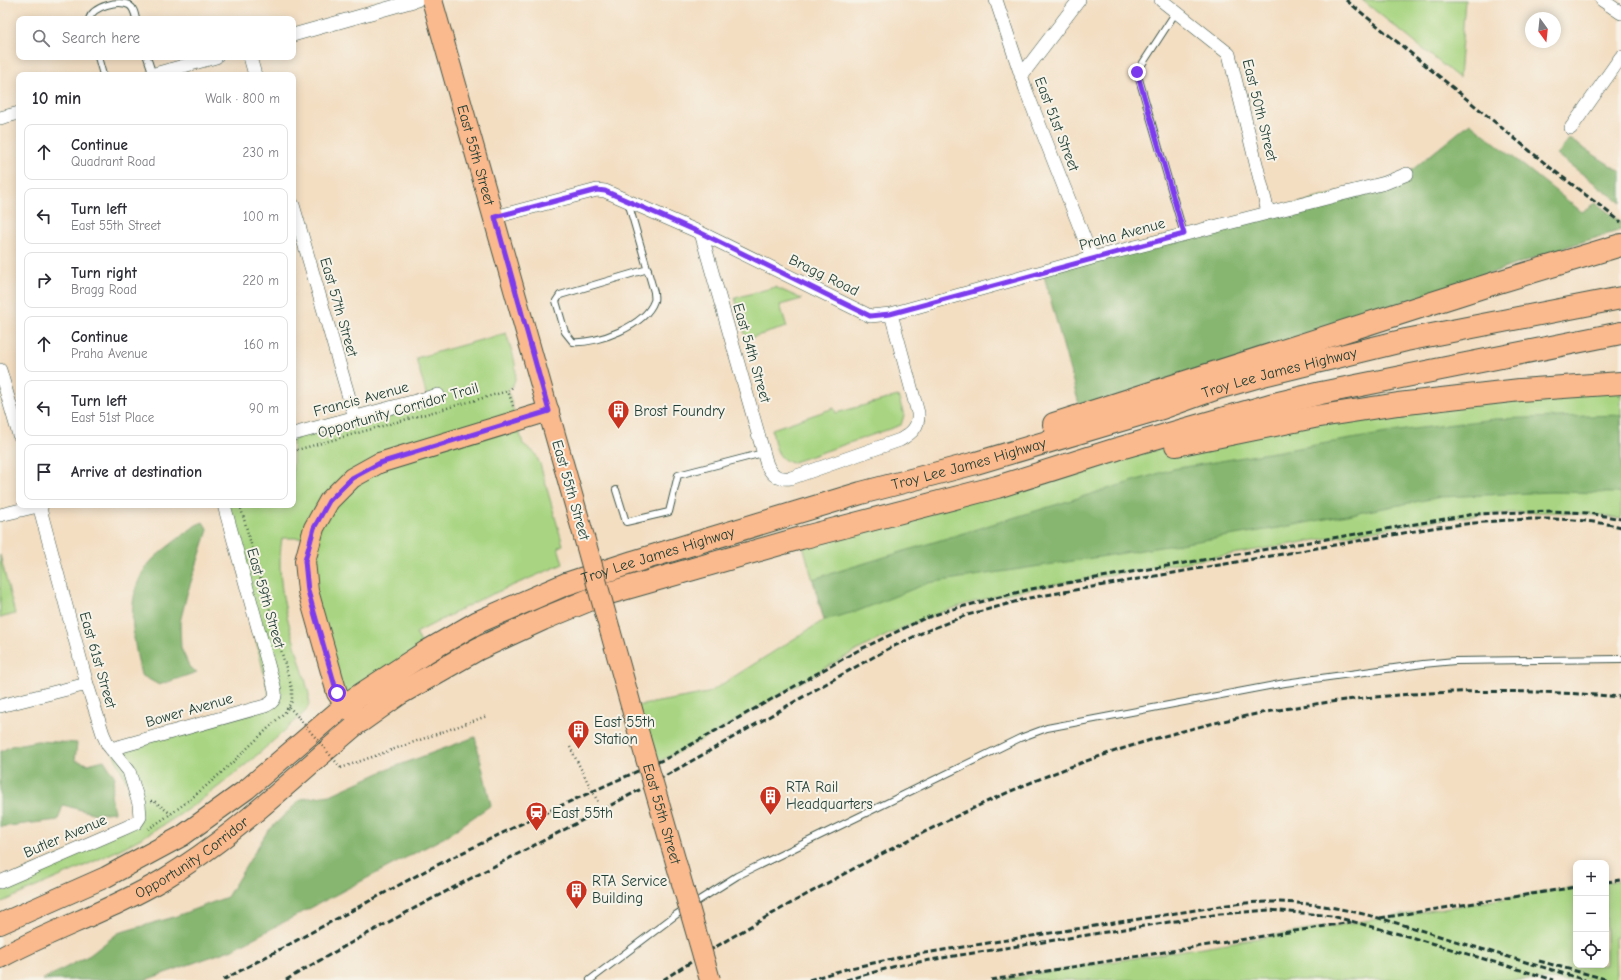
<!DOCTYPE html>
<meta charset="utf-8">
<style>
:root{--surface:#fff;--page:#f7f7f7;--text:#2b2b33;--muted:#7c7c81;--line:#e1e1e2}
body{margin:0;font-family:"Comic Neue",sans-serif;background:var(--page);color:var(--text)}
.controls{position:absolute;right:12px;bottom:12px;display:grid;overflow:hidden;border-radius:8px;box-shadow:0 2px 10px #0003}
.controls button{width:36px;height:36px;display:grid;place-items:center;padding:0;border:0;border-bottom:1px solid var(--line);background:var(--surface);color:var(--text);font:20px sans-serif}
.compass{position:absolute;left:1525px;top:12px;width:36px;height:36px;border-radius:50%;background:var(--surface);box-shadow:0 2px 10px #0003;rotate:165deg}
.stop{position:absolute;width:12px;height:12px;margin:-9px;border:3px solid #7c3aed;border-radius:50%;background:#fff}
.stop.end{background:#7c3aed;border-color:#fff;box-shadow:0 1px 4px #0008}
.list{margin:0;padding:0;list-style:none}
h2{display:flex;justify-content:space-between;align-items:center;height:52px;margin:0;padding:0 16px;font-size:17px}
h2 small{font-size:13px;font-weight:400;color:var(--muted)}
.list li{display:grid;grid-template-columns:26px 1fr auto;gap:12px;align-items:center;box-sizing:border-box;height:56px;margin:0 8px 8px;padding:0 8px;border:1px solid var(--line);border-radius:8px}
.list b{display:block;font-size:15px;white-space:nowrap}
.list p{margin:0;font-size:13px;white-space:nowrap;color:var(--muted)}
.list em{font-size:13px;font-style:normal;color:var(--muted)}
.icon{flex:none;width:22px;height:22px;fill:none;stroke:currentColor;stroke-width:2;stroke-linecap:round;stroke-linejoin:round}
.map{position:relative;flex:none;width:1621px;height:980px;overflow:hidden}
.search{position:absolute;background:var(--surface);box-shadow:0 2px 10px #0003;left:16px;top:16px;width:280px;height:44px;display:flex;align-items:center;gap:10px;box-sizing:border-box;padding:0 14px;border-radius:8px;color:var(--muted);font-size:15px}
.panel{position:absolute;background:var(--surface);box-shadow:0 2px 10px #0003;left:16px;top:72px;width:280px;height:436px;border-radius:8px}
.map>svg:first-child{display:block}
.green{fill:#a9d582;stroke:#64895b}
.forest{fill:#86b670;stroke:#527a52}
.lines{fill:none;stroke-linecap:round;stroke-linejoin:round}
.service-casing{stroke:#3f5549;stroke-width:8}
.minor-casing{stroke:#3f5549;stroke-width:14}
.primary-casing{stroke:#3f5549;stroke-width:22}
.motorway-casing{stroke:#3f5549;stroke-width:24}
.path{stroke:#3f5549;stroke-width:2.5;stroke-dasharray:1 3;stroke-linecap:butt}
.service{stroke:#fff;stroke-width:6}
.minor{stroke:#fff;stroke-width:13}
.primary{stroke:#fbba8d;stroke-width:20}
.motorway{stroke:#fbba8d;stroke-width:22}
.rail{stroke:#1f3d34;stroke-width:3;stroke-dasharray:6 3;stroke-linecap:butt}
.primary-bridge-casing{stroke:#3f5549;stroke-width:22;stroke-linecap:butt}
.path-bridge{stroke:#3f5549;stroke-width:2.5;stroke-dasharray:1 3;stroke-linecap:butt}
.primary-bridge{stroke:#fbba8d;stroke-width:20}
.route{stroke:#7c3aed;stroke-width:5}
.labels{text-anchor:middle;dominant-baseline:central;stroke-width:4;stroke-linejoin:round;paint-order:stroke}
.street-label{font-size:15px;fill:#1f3d34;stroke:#f7f3e8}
.poi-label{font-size:15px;fill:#1f3d34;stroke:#f7f3e8;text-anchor:start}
</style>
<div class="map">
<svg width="1621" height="980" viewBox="0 0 1621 980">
<rect width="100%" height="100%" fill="#f7f3e8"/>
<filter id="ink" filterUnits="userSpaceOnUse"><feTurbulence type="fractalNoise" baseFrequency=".025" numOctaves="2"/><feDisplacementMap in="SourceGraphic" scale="8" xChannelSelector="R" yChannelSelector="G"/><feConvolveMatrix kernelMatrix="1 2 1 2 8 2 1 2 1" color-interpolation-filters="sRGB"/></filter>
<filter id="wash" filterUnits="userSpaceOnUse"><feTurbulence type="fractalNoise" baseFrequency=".012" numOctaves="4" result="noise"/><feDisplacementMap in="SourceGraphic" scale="16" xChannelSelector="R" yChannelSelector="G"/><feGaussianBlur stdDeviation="0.9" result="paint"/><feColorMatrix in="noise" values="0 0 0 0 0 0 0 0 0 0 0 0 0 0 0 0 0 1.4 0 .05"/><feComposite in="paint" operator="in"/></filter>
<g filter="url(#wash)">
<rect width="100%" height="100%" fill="#f3dec2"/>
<!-- green -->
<path class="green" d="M1362,0H1465L1459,78Z
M775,287L802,299L780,305L787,327L746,339L735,298Z
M506,333C511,350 524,377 508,391L523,444L535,453L540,464L563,545L558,547L563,564L481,599L416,633L426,652L345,705L312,609L311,538H282C273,592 296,642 309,694V704L306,711C252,761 196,810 130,844C88,866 43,883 0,903V882L125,828L140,809L111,749L271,703L224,505H293V434L427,397L416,358Z
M1621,383V519C1533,504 1459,516 1372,531C1316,540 1260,549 1205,559C1161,566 1117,574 1073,581C1023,590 972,599 924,619C828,657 744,724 649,766L631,707L708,693L824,620L801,538L1155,450L1233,433Z
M898,396L904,415L901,425L791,463C775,457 775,445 772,429L834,408L836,413Z
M0,555L15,614L0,618Z
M1621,880V937H1615L1616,980H998L1576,887V965H1606V882Z"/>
<!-- forest -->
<path class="forest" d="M1470,123L1582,212L1596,203L1621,222V230L1569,246L1082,415L1043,272L1407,174Z
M1569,139L1621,172V203L1557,155Z
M1621,415V493L1551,492L1441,497L1284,527L1099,557L928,583L858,611L824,620L813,579L1173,469L1405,430L1495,419Z
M203,522L208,530L187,594L180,622L181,648L190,668L197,672L159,685L141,675C133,637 122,591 153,559C166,547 182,536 196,525Z
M475,737L491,805L445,837L233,949L145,980H42L90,955L118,933L174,917L227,897L267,832L301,799L330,795L386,770Z
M37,741L77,743L75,760L88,764L104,760L115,777L111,795L114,812L96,814L63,805L58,820L0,827V752L11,746Z"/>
</g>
<g filter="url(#ink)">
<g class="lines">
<defs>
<path id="service" d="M1176,12L1137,72L1184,234
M89,19C93,6 118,0 129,5C134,8 135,14 136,19
M98,57L103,75
M147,57L153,75
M628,202L654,292C654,295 655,299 654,301C645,326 597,344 573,342L565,332L556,301L560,295L648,269
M616,490L626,522L669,512L678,475L763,453
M590,980L677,914L737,876L1020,738L1047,728L1285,683L1423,664L1455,661L1621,659"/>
<path id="minor" d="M996,0L1027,93L1092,258
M1161,0L1229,54L1268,212
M1602,0L1621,13
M293,35L417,0
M250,57L255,75
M151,75L216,57
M1021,76L1079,0
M0,118L19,113
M1571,128L1621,57
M293,205L355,418
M495,217L597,190L605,191L701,233L870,316L891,314L1092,258L1385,183L1407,174
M701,233L767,465C773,477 778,479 791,478L900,440C912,433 919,427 918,413L891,314
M0,370L19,435
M293,434L438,395
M0,515L42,505
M0,706L87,684
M111,749L265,706C275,702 277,696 274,686L224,505
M0,882L125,828L136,823L140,817L139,804L129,771L108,745L103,734L87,684L39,505"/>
<g id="primary">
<path id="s1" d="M432,0L584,537"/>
<path d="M610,630L640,738"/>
<path d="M0,924L106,877L182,836L247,789L345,705"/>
<path id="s2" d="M0,958C54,929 112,910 164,879C237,835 296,775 361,721L345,705L337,693L308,591L305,561L314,528L329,501L352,478L379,463L549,411"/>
</g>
<g id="motorway">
<path d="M1054,424L1495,283L1621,245"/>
<path d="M1176,445L1314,417L1398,404L1520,390L1621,383"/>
<path id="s3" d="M345,705L426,652L478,622L566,584L633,562L861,493L976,463L1162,408L1218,388L1267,374L1406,340L1621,298"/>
<path d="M361,721L399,694L478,649L543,619L599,596L801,538L997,487L1117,449L1270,405L1321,393L1621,333"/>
</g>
</defs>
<!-- service casing -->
<use href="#service" class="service-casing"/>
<!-- minor casing -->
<use href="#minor" class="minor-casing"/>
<!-- primary casing -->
<use href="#primary" class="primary-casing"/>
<!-- motorway casing -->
<use href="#motorway" class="motorway-casing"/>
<!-- path -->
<path class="path" d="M513,406L508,391L514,386
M293,451L508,391
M289,707L299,718
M570,747L579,765
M341,768L487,716
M151,801H154L171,814
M148,829C200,797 241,754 285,712L292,701V689L240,505"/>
<!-- service -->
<use href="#service" class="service"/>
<!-- minor -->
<use href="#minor" class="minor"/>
<!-- primary -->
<use href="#primary" class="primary"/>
<!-- motorway -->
<use href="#motorway" class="motorway"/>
<!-- rail -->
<path class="rail" d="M1346,0L1552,169L1621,222
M1606,882L1621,880
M1380,918L1576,887
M1539,961L1609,980
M223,980L427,870L529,820L669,757L857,651L923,619L949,610L1031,589L1475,514L1551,511L1588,513L1621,519
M286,980C403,911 524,852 643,788C726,743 807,693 890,648L924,632L964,616L1029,598L1438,527C1499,520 1561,513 1621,527
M663,980C724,940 789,904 853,869C918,835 983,801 1052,774C1237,701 1424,680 1621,697
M809,980L846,969L906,956L1227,905C1310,894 1371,915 1449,939C1494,953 1540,966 1585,980
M846,980L896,966L948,957L1220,914L1270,910L1332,916L1414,938L1554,980
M991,980L1351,922"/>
<defs>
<g id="primary-bridge">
<path d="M584,537L610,630"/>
<path id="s4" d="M640,738L710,980"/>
</g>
</defs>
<!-- primary-bridge casing -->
<use href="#primary-bridge" class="primary-bridge-casing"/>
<!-- path-bridge -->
<path class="path-bridge" d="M299,718L341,768
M579,765L599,804"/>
<!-- primary-bridge -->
<use href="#primary-bridge" class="primary-bridge"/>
</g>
</g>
<g class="lines" filter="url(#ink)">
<!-- route -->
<path class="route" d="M337,693L308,591L305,561L314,528L329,501L352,478L380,463L549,411L495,217L597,190L605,191L701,233L870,316L890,314L1184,234L1137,72"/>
</g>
<!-- icons -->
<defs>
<symbol id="building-pin" viewBox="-11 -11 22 30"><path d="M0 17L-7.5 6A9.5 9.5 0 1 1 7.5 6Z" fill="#c8321e" stroke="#f7f3e8"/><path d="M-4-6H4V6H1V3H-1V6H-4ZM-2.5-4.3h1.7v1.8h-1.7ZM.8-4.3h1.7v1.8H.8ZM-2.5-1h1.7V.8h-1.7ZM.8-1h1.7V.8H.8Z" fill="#fff"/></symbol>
<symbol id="station-pin" viewBox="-11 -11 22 30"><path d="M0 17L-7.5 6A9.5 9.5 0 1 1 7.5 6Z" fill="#c8321e" stroke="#f7f3e8"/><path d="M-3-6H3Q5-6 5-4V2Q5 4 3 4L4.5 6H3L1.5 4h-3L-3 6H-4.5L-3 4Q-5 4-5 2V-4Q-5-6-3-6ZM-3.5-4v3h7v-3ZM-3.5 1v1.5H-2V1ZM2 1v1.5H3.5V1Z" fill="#fff"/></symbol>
</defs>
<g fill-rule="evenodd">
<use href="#building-pin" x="606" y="398" width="25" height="34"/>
<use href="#building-pin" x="566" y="718" width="25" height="34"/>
<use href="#building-pin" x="758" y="784" width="25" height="34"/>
<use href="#station-pin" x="524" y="800" width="25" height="34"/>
<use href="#building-pin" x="564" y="878" width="25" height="34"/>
</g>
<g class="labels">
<!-- street labels -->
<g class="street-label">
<text transform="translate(1260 110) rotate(76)">East 50th Street</text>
<text transform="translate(1057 124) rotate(69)">East 51st Street</text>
<text stroke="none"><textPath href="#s1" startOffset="161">East 55th Street</textPath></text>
<text transform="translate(1122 234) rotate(-15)">Praha Avenue</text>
<text transform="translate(824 275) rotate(26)">Bragg Road</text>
<text transform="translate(339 307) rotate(74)">East 57th Street</text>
<text transform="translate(752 353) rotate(74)">East 54th Street</text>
<text stroke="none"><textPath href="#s3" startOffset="997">Troy Lee James Highway</textPath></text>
<text transform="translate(361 399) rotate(-15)">Francis Avenue</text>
<text transform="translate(398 410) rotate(-16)">Opportunity Corridor Trail</text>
<text stroke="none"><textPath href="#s3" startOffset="673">Troy Lee James Highway</textPath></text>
<text transform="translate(571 490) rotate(74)">East 55th Street</text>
<text stroke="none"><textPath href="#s3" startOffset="349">Troy Lee James Highway</textPath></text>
<text transform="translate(266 598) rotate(74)">East 59th Street</text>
<text transform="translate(98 660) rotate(74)">East 61st Street</text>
<text transform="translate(189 710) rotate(-16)">Bower Avenue</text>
<text stroke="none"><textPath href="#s4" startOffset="79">East 55th Street</textPath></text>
<text transform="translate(65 836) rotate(-23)">Butler Avenue</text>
<text stroke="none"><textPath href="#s2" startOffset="217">Opportunity Corridor</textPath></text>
</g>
<!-- poi labels -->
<g class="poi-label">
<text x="634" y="411">Brost Foundry</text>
<text x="594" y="722">East 55th<tspan x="594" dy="17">Station</tspan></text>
<text x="786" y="787">RTA Rail<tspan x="786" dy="17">Headquarters</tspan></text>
<text x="552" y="813">East 55th</text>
<text x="592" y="881">RTA Service<tspan x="592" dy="17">Building</tspan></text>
</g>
</g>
</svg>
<div class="controls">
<button>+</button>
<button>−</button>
<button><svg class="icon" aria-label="locate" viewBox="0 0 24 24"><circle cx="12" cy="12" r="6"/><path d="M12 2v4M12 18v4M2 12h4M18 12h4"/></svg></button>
</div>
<svg class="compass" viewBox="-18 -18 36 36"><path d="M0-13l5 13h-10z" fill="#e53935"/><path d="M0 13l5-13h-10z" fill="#7c7c81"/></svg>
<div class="stop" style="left:337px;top:693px"></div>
<div class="stop end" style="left:1137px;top:72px"></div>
<div class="search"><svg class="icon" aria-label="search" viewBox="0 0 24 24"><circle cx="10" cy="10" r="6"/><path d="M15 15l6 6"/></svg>Search here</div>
<section class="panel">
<h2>10 min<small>Walk · 800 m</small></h2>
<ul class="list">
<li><svg class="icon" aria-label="ahead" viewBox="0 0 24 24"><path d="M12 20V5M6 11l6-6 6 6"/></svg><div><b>Continue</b><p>Quadrant Road</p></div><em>230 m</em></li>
<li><svg class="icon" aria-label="left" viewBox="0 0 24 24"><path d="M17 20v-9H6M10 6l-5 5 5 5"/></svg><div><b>Turn left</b><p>East 55th Street</p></div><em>100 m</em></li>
<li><svg class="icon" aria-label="right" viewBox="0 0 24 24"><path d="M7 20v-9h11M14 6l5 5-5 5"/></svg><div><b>Turn right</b><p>Bragg Road</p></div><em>220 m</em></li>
<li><svg class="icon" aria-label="ahead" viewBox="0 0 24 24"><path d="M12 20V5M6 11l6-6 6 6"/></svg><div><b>Continue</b><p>Praha Avenue</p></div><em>160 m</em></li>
<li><svg class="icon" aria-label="left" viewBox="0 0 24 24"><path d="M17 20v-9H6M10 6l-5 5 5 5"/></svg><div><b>Turn left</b><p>East 51st Place</p></div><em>90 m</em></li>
<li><svg class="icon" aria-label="arrive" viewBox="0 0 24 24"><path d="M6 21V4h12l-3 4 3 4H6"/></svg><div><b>Arrive at destination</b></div></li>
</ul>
</section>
</div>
